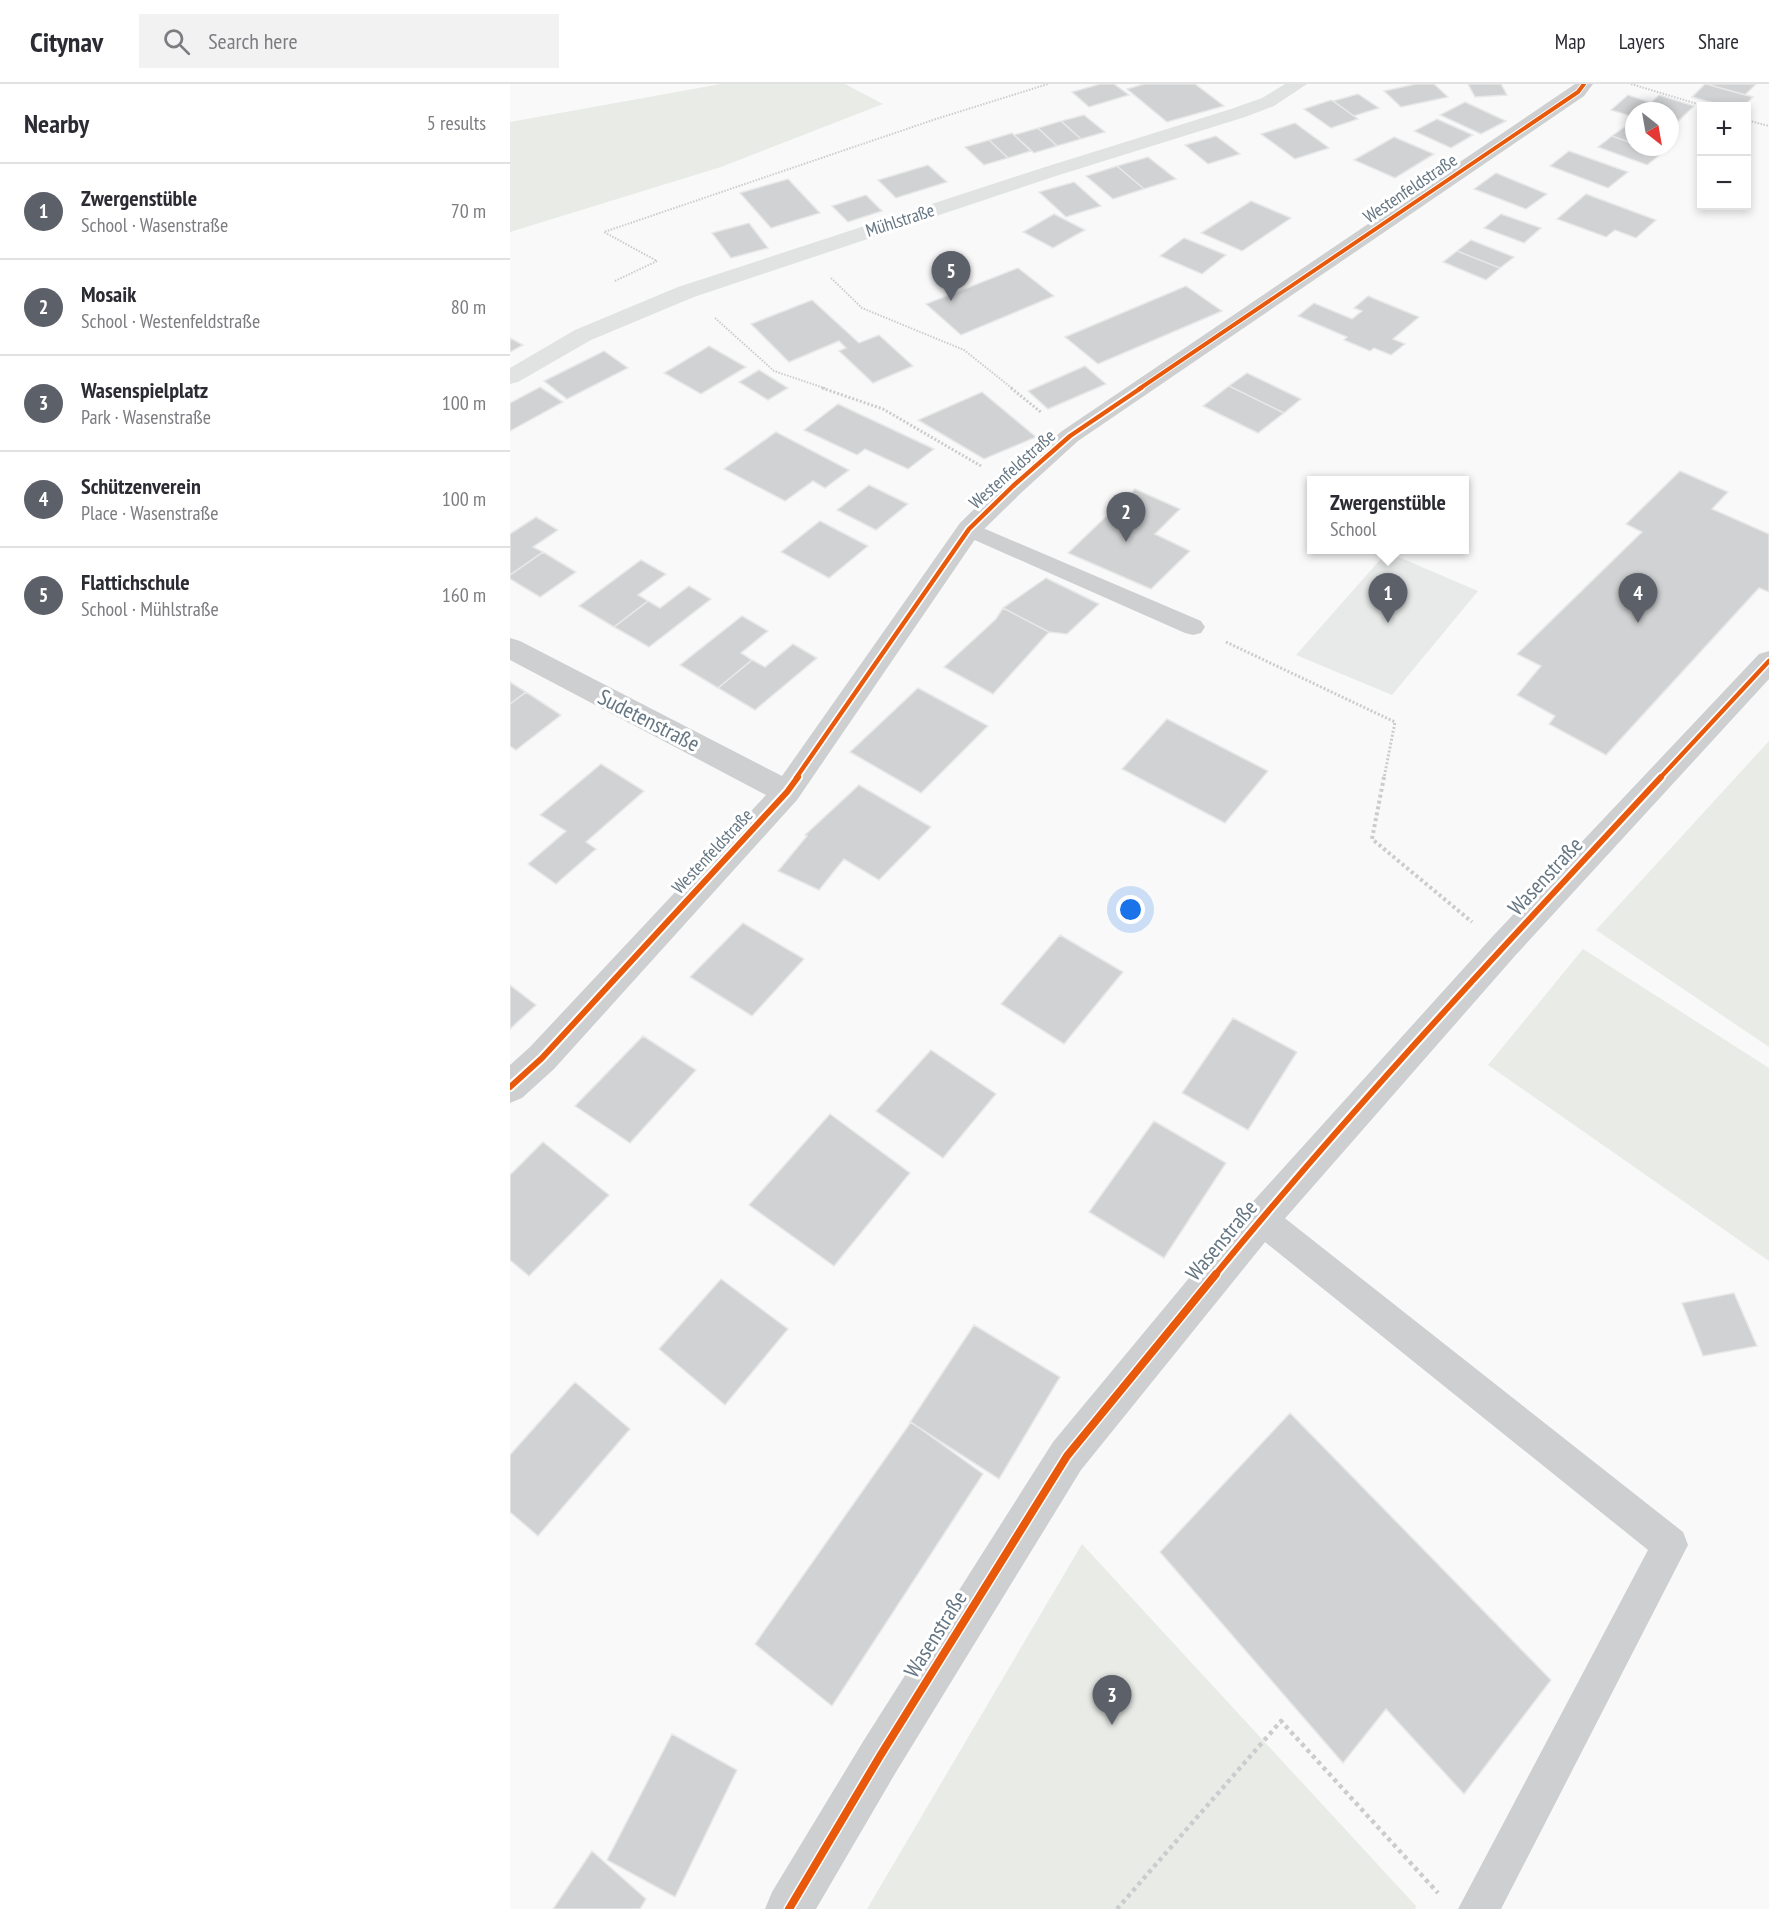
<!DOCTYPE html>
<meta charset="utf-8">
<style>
:root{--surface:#fff;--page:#f2f2f3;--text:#2b2b33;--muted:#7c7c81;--line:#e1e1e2;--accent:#5c6169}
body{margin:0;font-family:"PT Sans Narrow",sans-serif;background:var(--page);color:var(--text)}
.controls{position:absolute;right:18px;top:18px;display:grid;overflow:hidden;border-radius:0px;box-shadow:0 3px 9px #0003}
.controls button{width:54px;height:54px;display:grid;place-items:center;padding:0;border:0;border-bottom:2px solid var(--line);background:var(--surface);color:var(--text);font:30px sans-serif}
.compass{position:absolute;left:1115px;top:18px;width:54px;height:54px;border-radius:50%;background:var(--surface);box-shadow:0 3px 9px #0003;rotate:149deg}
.you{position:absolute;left:621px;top:826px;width:21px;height:21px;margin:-15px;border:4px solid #fff;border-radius:50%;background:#1a73e8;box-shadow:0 0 0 9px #1a73e833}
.badge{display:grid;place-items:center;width:39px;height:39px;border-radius:50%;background:var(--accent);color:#fff;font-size:20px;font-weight:700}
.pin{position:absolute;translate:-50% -50px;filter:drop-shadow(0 2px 3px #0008)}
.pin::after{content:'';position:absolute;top:32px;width:21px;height:18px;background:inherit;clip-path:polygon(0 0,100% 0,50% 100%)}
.popup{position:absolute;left:797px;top:392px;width:162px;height:78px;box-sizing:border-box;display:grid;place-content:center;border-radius:0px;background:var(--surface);filter:drop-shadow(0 2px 4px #0005);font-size:20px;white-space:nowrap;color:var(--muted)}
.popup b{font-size:22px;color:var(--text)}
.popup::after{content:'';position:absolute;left:50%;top:100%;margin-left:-12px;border:12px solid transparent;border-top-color:var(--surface)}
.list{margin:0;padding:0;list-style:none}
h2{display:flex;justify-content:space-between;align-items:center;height:78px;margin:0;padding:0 24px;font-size:26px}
h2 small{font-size:20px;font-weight:400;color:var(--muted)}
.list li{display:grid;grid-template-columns:39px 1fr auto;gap:18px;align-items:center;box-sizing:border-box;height:96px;padding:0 24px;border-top:2px solid var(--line)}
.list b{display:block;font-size:22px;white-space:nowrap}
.list p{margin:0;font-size:20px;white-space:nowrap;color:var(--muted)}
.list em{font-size:20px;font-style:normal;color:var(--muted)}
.icon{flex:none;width:33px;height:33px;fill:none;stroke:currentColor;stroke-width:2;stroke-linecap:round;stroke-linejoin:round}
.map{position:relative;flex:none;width:1259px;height:1825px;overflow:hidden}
header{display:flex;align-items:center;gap:36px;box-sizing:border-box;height:84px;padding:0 30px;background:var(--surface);border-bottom:2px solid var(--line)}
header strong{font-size:28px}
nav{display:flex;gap:33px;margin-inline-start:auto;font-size:21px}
.search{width:420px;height:54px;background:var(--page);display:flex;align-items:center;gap:15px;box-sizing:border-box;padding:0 21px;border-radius:0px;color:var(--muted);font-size:22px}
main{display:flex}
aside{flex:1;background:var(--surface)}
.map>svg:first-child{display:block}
.built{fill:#e8e9e9}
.green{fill:#e8ebe6}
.building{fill:#d0d2d3;stroke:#e8e8e8;stroke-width:1.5}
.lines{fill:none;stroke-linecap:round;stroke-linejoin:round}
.path-far3{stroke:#cbcccd;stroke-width:2;stroke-dasharray:1.5 1.5;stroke-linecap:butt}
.path-far2{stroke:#cbcccd;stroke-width:3;stroke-dasharray:2 2;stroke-linecap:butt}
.path-far1{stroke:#cbcccd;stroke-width:4;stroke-dasharray:3 3;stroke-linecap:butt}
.path{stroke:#cbcccd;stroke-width:4.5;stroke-dasharray:4 4;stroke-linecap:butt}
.service{fill:#cecfd0;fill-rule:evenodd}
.minor{fill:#cecfd0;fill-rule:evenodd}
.secondary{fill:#e1e2e2;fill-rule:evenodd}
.cycleway-far3-casing{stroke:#fff;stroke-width:6}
.cycleway-far2-casing{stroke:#fff;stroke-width:8}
.cycleway-far1-casing{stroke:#fff;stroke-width:10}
.cycleway-casing{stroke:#fff;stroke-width:11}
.cycleway-far3{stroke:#e8590c;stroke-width:4}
.cycleway-far2{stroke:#e8590c;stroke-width:4.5}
.cycleway-far1{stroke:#e8590c;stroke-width:6}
.cycleway{stroke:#e8590c;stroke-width:8}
.labels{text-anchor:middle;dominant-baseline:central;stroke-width:6;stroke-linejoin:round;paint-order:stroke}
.far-street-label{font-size:18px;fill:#657683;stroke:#fff}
.street-label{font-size:22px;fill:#657683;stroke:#fff}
</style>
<header>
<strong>Citynav</strong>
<div class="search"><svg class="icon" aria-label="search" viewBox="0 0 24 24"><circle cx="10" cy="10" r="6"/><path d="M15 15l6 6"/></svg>Search here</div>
<nav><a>Map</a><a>Layers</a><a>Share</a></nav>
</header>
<main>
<aside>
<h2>Nearby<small>5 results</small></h2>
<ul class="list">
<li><span class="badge">1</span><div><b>Zwergenstüble</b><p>School · Wasenstraße</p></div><em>70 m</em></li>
<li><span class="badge">2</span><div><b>Mosaik</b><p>School · Westenfeldstraße</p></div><em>80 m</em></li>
<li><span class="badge">3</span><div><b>Wasenspielplatz</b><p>Park · Wasenstraße</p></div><em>100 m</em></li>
<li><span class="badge">4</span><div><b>Schützenverein</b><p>Place · Wasenstraße</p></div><em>100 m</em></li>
<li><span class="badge">5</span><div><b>Flattichschule</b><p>School · Mühlstraße</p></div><em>160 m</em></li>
</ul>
</aside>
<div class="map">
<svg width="1259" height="1825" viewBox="0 0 1259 1825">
<rect width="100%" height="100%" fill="#f9f9f9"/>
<!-- built -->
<path class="built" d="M877,468L968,507L882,611L786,571Z"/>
<!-- green -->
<path class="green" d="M211,0H335L373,20L211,83L0,148V38Z
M1259,657V963L1086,846Z
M1073,865L1259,984V1177L978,981Z
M572,1460L906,1822L905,1825H357Z"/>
<!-- building -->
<path class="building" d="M590,0H604L619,11L579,23L562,8Z
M634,0H685L714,22L657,38L617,5Z
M906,0H924L938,13L891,23L874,7Z
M958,0H991L997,11L965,13Z
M1195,0H1196L1243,13L1234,22H1214L1182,13Z
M1196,0H1246L1235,11Z
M848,10L869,24L844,32L823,17Z
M1118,11L1141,19L1149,11L1184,22L1160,45V27H1124V33L1101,26Z
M821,16L823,17L848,35L821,44L794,25Z
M955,18L996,37L971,50L930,31Z
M574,31L595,48L571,55L551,37Z
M927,35L963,51L941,64L904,47Z
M551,37L571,55L547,62L528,44Z
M785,39L819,64L785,75L751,50Z
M1116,42L1124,45V60L1102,52Z
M528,44L547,62L524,69L504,51Z
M502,49L504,51L521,67L498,74L479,56Z
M706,52L730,70L698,80L675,61Z
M1102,52L1124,60V63H1131L1151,70L1137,81L1088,63Z
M884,53L924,70L885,94L844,76Z
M479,56L498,74L474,81L455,63Z
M1131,63H1159L1151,70Z
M1059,67L1118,88L1098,104L1040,82Z
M638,73L666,95L634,105L607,82Z
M418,81L437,98L386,114L368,96Z
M607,82L634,105L603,115L576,92Z
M986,89L1037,110L1016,125L964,105Z
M278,95L310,129L261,144L230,109Z
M564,98L591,122L556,133L529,108Z
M1076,110L1146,136L1126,154L1105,146L1096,153L1047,135Z
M356,111L372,127L338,138L322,122Z
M741,117L781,134L732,167L691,149Z
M544,130L575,146L543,164L513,148Z
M991,130L1031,144L1014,159L974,144Z
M239,139L258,164L221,174L202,149Z
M674,154L716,171L692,190L650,172Z
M961,156L1004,173L990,184L947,167Z
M947,167L990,184L976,196L933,178Z
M508,184L544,212L451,251L416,220Z
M676,202L712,227L588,280L555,253Z
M858,212L909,233L883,255L895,260L881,271L864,264L860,267L834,256L837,253L788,232L804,219L842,235L852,227L844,224Z
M302,216L349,259L369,251L403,282L363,299L329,267L336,264L329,257L279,278L241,240Z
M0,254L13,261L0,268Z
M199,262L236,283L191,310L154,289Z
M94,267L118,284L57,315L34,297Z
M575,282L596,300L538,325L518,307Z
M249,286L278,304L258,316L229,298Z
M737,289L791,315L774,329L719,302Z
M719,302L774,329L748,349L693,322Z
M30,303L53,318L0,347V319Z
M472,308L526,353L474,375L408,336Z
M328,320L424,365L398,385L355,365L347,371L294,346Z
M266,348L339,386L315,404L303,397L275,417L214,385Z
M1170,387L1218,408L1202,425L1259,450V508L1249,504L1096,671L1039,640L1045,632L1007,611L1031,582L1007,570L1132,448L1116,440Z
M359,401L398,420L366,446L327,426Z
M625,405L670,425L645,450L680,467L641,505L558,469Z
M26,433L48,446L23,463L33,468L0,491V450Z
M310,437L358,462L319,494L271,468Z
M33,468L66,488L30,513L0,495V491Z
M131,476L156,490L128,511L138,517L104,543L69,522Z
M536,494L589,520L557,550L539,548L493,524Z
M179,502L201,515L139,563L104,543L138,517L150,524Z
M493,524L539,548L483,610L434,583L486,535Z
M232,532L258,547L231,569L242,576L208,604L170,581Z
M283,560L307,574L245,626L208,604L242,576L255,583Z
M0,598L16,608L0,620Z
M408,604L478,642L411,709L340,668Z
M16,608L51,631L6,666L0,662V620Z
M657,635L758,687L715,739L612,685Z
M91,680L134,707L76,758L86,765L46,800L18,780L56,747L30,731Z
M349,701L421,743L369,796L334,775L309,806L268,787L297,752L295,751Z
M233,839L294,875L242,932L180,893Z
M550,851L613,888L554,960L491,920Z
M0,901L26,921L0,945Z
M723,934L787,968L738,1046L672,1009Z
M133,952L186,986L120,1059L65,1022Z
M421,966L486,1010L433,1074L366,1027Z
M320,1030L400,1089L324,1182L239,1121Z
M644,1037L716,1079L654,1174L579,1128Z
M33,1058L99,1111L19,1192L0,1176V1091Z
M211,1195L278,1245L215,1321L149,1265Z
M1224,1209L1247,1262L1193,1272L1172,1219Z
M464,1241L550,1293L489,1395L400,1338Z
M65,1298L120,1345L28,1452L0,1428V1371Z
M780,1329L1041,1596L954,1710L876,1625L833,1679L650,1468Z
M401,1338L473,1390L322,1622L245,1560Z
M162,1650L227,1686L165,1813L97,1776Z
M82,1767L136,1815L130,1825H43Z"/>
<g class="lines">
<!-- path-far3 -->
<path class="path-far3" d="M1121,0L1194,22
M1236,36L1259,42
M321,194L352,224L454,266L503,305
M105,197L147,177L94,148L426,35L538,0
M205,234L264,287L317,305"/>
<!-- path-far2 -->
<path class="path-far2" d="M312,304L373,325L471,382
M501,304L532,329
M716,558L885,638L874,694"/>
<!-- path-far1 -->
<path class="path-far1" d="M874,693L862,755L962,838"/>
<!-- path -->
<path class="path" d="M607,1825L771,1637L928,1809"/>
<!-- service -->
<path class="service" d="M459,438L691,537L695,543L691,549L683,551L675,549L451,450L448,445L451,440Z
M751,1120L762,1124L1173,1448L1178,1461L991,1825H948L1138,1466L740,1146L735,1135L740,1124Z"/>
<!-- minor -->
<path class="minor" d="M1065,0H1083L1074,12L568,357L512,408L468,451L287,716L44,985L12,1014L0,1019V981L20,963L256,711L0,576V554L10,557L272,692L450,439L494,396L552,347Z
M1259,567V595L1004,873L764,1147L571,1386L386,1688L306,1825H255L262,1808L354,1656L543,1358L738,1123L982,853L1249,570Z"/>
<!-- secondary -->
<path class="secondary" d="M775,0H797L764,22L735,33L546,92L184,213L81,256L8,298L0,300V284L65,246L168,203L532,84L721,25L752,14Z"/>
<defs>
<path id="cycleway-far3" d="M629,305L1068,8L1074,0"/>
<path id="cycleway-far2" d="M286,694L459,445L503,402L560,352L631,304
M1150,694L1259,577"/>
<path id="cycleway-far1" d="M0,1003L32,974L277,708L288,693
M705,1191C846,1019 1000,856 1151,693"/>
<path id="cycleway" d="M279,1825L370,1672L557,1372L706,1190"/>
</defs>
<!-- cycleway-far3 casing -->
<use href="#cycleway-far3" class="cycleway-far3-casing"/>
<!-- cycleway-far2 casing -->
<use href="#cycleway-far2" class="cycleway-far2-casing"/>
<!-- cycleway-far1 casing -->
<use href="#cycleway-far1" class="cycleway-far1-casing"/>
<!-- cycleway casing -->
<use href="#cycleway" class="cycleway-casing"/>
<!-- cycleway-far3 -->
<use href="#cycleway-far3" class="cycleway-far3"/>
<!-- cycleway-far2 -->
<use href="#cycleway-far2" class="cycleway-far2"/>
<!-- cycleway-far1 -->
<use href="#cycleway-far1" class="cycleway-far1"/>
<!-- cycleway -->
<use href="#cycleway" class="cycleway"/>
</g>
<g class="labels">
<!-- far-street labels -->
<g class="far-street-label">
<text transform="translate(900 104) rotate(-34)">Westenfeldstraße</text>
<text transform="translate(390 136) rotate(-18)">Mühlstraße</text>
<text transform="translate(502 385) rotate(-42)">Westenfeldstraße</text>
<text transform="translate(202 767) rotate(-47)">Westenfeldstraße</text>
</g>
<!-- street labels -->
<g class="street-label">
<text transform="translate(139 636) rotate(27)">Sudetenstraße</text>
<text transform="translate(1035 792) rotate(-47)">Wasenstraße</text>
<text transform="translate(711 1156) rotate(-50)">Wasenstraße</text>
<text transform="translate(425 1550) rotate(-58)">Wasenstraße</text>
</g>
</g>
</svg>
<div class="controls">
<button>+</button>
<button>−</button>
</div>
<svg class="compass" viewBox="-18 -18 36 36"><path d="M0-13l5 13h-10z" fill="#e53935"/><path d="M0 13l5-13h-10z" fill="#7c7c81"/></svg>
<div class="you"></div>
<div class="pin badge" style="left:878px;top:539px">1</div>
<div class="popup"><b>Zwergenstüble</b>School</div>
<div class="pin badge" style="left:616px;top:458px">2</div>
<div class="pin badge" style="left:602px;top:1641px">3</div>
<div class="pin badge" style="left:1128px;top:539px">4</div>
<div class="pin badge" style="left:441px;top:217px">5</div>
</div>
</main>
